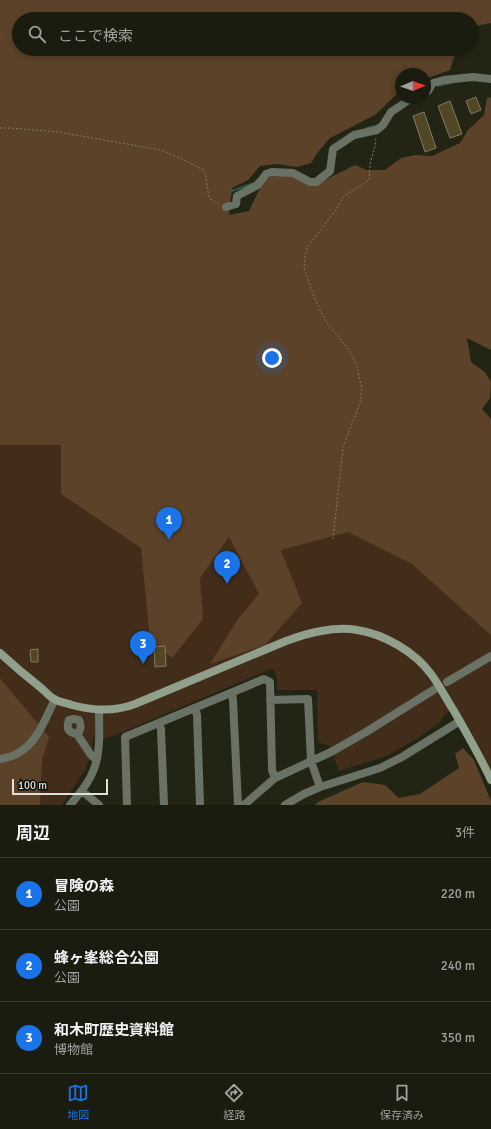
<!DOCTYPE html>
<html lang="ja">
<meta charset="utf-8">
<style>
:root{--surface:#1a1c0f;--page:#27291d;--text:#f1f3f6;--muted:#9fa19e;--line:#383a2f;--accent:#1a73e8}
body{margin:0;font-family:Signika,"Noto Sans JP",sans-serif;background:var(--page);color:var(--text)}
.compass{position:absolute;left:395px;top:68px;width:36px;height:36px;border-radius:50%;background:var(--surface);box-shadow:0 2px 6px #0003;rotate:88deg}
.scale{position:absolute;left:12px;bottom:10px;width:96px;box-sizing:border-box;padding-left:4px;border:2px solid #e0e1d7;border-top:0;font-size:11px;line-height:14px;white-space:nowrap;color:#e0e1d7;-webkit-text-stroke:3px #0c0d06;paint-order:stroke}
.you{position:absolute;left:272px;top:358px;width:14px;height:14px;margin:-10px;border:3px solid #fff;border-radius:50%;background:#1a73e8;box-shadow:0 0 0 6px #1a73e833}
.badge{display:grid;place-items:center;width:26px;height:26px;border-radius:50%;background:var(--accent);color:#fff;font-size:13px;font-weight:700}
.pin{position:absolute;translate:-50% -33px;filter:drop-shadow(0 1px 2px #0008)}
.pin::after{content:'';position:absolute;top:21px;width:14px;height:12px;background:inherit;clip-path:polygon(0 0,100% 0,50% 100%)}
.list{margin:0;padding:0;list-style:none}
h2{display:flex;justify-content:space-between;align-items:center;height:52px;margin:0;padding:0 16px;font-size:17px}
h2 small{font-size:13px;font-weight:400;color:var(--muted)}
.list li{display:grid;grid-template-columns:26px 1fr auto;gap:12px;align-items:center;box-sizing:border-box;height:72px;padding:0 16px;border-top:1px solid var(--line)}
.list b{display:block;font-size:15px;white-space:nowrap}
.list p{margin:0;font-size:13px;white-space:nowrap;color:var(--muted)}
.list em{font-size:13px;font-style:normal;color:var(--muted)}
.icon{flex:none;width:22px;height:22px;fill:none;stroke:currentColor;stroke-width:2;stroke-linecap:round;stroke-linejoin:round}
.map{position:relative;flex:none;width:491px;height:805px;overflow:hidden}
.search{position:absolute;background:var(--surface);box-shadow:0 2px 6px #0003;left:12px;right:12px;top:12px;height:44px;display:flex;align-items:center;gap:10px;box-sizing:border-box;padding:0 14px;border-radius:22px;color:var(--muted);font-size:15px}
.sheet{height:268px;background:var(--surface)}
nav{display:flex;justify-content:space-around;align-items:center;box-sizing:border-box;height:56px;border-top:1px solid var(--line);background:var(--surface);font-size:11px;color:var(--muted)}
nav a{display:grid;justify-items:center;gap:2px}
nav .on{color:var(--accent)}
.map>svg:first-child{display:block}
.green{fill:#412d19}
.forest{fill:#5c4228}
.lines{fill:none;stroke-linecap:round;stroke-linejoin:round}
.stream{stroke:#325744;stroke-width:2}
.building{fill:#534624;stroke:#817966}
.path{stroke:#7c7e70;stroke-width:1;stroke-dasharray:2 2;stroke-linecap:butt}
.street{stroke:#697265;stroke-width:8}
.secondary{stroke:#90a08a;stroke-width:8}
</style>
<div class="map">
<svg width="491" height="805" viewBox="0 0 491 805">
<rect width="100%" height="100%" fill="#232514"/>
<!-- green -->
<path class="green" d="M29,432L352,517L491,613V773L480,748L456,707L444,715L440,722L418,738L387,756L339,771L330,746L318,742L317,690H277V679L273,668L116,735L104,739L93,737L92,751L85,770L62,805H0V433Z"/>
<!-- forest -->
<path class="forest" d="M0,0H491V23L476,26L474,44L472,45V19H19V49H465L455,54L450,70L425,79V74H401V92L397,94L375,115L330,138L318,152L311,163L297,167L277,164L260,166L248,180L232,188L229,215L249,211L257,194L267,178L279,175H291L311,186L331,177L355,165L367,170H385L401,158L415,155L432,156L460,143L468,130L484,115L487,98L491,97V350L467,338L471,362L485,372L491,382L490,398L482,409L491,419V635L412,564L348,532L281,550L302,603L265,645L210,664L238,619L259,594L229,537L200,578L203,619L172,658L150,641L141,548L61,494V445H0Z
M0,678L49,737L42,760L40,805H0Z
M463,748L474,760L491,801V805H315L318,802L363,782L385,785L399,798L420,794L459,768L455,754Z"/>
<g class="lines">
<!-- stream -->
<path class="stream" d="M438,86L451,83
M367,128L379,125
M229,192L254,183L258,179"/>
</g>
<!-- building -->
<path class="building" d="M476,97L481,110L471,114L466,101Z
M450,101L462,134L450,138L438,106Z
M424,112L436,148L425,152L413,116Z
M165,646L166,666L155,667L154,647Z
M38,649V662H31L30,650Z"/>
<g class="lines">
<!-- path -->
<path class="path" d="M0,128H10L58,132L161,150L180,158L205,171L209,198L219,204
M333,539L343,447L360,403L362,389L357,367L351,353L342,341L327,323L316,302L304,268L305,256L308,246L336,210L343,197L369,180L370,164L375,146L376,137"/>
<!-- street -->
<path class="street" d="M425,92L428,91L433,83L444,80L473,77L491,79
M226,207L236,204L237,196L258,185L266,174L272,172L293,173L310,182H316L330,171L333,149L354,135L377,130L383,125L391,112L412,98
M447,682L491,656
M232,693L233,700L238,805
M270,700L308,699L311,761L320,787
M195,708L197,715L200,805
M74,719L79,720C82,726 81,730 77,734C68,732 66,729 69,720Z
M159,723L161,729L164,805
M77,734L91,755L94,758L97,759
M0,759C33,755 42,726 55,699
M82,791L99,805
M70,805C79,794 89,783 94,769C101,751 99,729 99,710
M127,805L125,737L264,679L270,682L272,770L275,778
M244,805L275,778L331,752L366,732L435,689
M285,805L304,794L320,787L380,768L402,757L460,721"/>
<!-- secondary -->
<path class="secondary" d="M0,653C13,665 26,676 40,687C45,691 49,696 54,699C59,702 66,703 72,705C94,711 114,712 135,704L286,641C297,637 309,633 321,631C332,629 346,628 357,630C384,634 415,652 431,674C440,686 446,699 454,711C467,734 480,756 491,780"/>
</g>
</svg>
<svg class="compass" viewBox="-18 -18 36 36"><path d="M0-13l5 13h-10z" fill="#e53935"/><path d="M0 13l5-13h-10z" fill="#9fa19e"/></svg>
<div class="scale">100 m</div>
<div class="you"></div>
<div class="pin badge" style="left:169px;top:540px">1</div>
<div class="pin badge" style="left:227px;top:584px">2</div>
<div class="pin badge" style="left:143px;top:664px">3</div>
<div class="search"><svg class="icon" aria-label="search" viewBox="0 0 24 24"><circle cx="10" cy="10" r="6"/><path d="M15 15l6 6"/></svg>ここで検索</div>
</div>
<section class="sheet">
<h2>周辺<small>3件</small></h2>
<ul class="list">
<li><span class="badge">1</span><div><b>冒険の森</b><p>公園</p></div><em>220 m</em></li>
<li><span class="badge">2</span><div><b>蜂ヶ峯総合公園</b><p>公園</p></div><em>240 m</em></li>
<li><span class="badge">3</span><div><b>和木町歴史資料館</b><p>博物館</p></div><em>350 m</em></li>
</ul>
</section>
<nav>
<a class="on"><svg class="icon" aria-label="map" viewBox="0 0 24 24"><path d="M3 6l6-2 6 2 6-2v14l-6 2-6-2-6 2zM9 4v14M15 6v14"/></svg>地図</a>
<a><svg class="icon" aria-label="directions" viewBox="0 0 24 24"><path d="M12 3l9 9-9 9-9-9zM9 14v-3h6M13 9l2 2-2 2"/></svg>経路</a>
<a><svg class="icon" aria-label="saved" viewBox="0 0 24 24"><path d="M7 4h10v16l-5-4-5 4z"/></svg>保存済み</a>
</nav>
